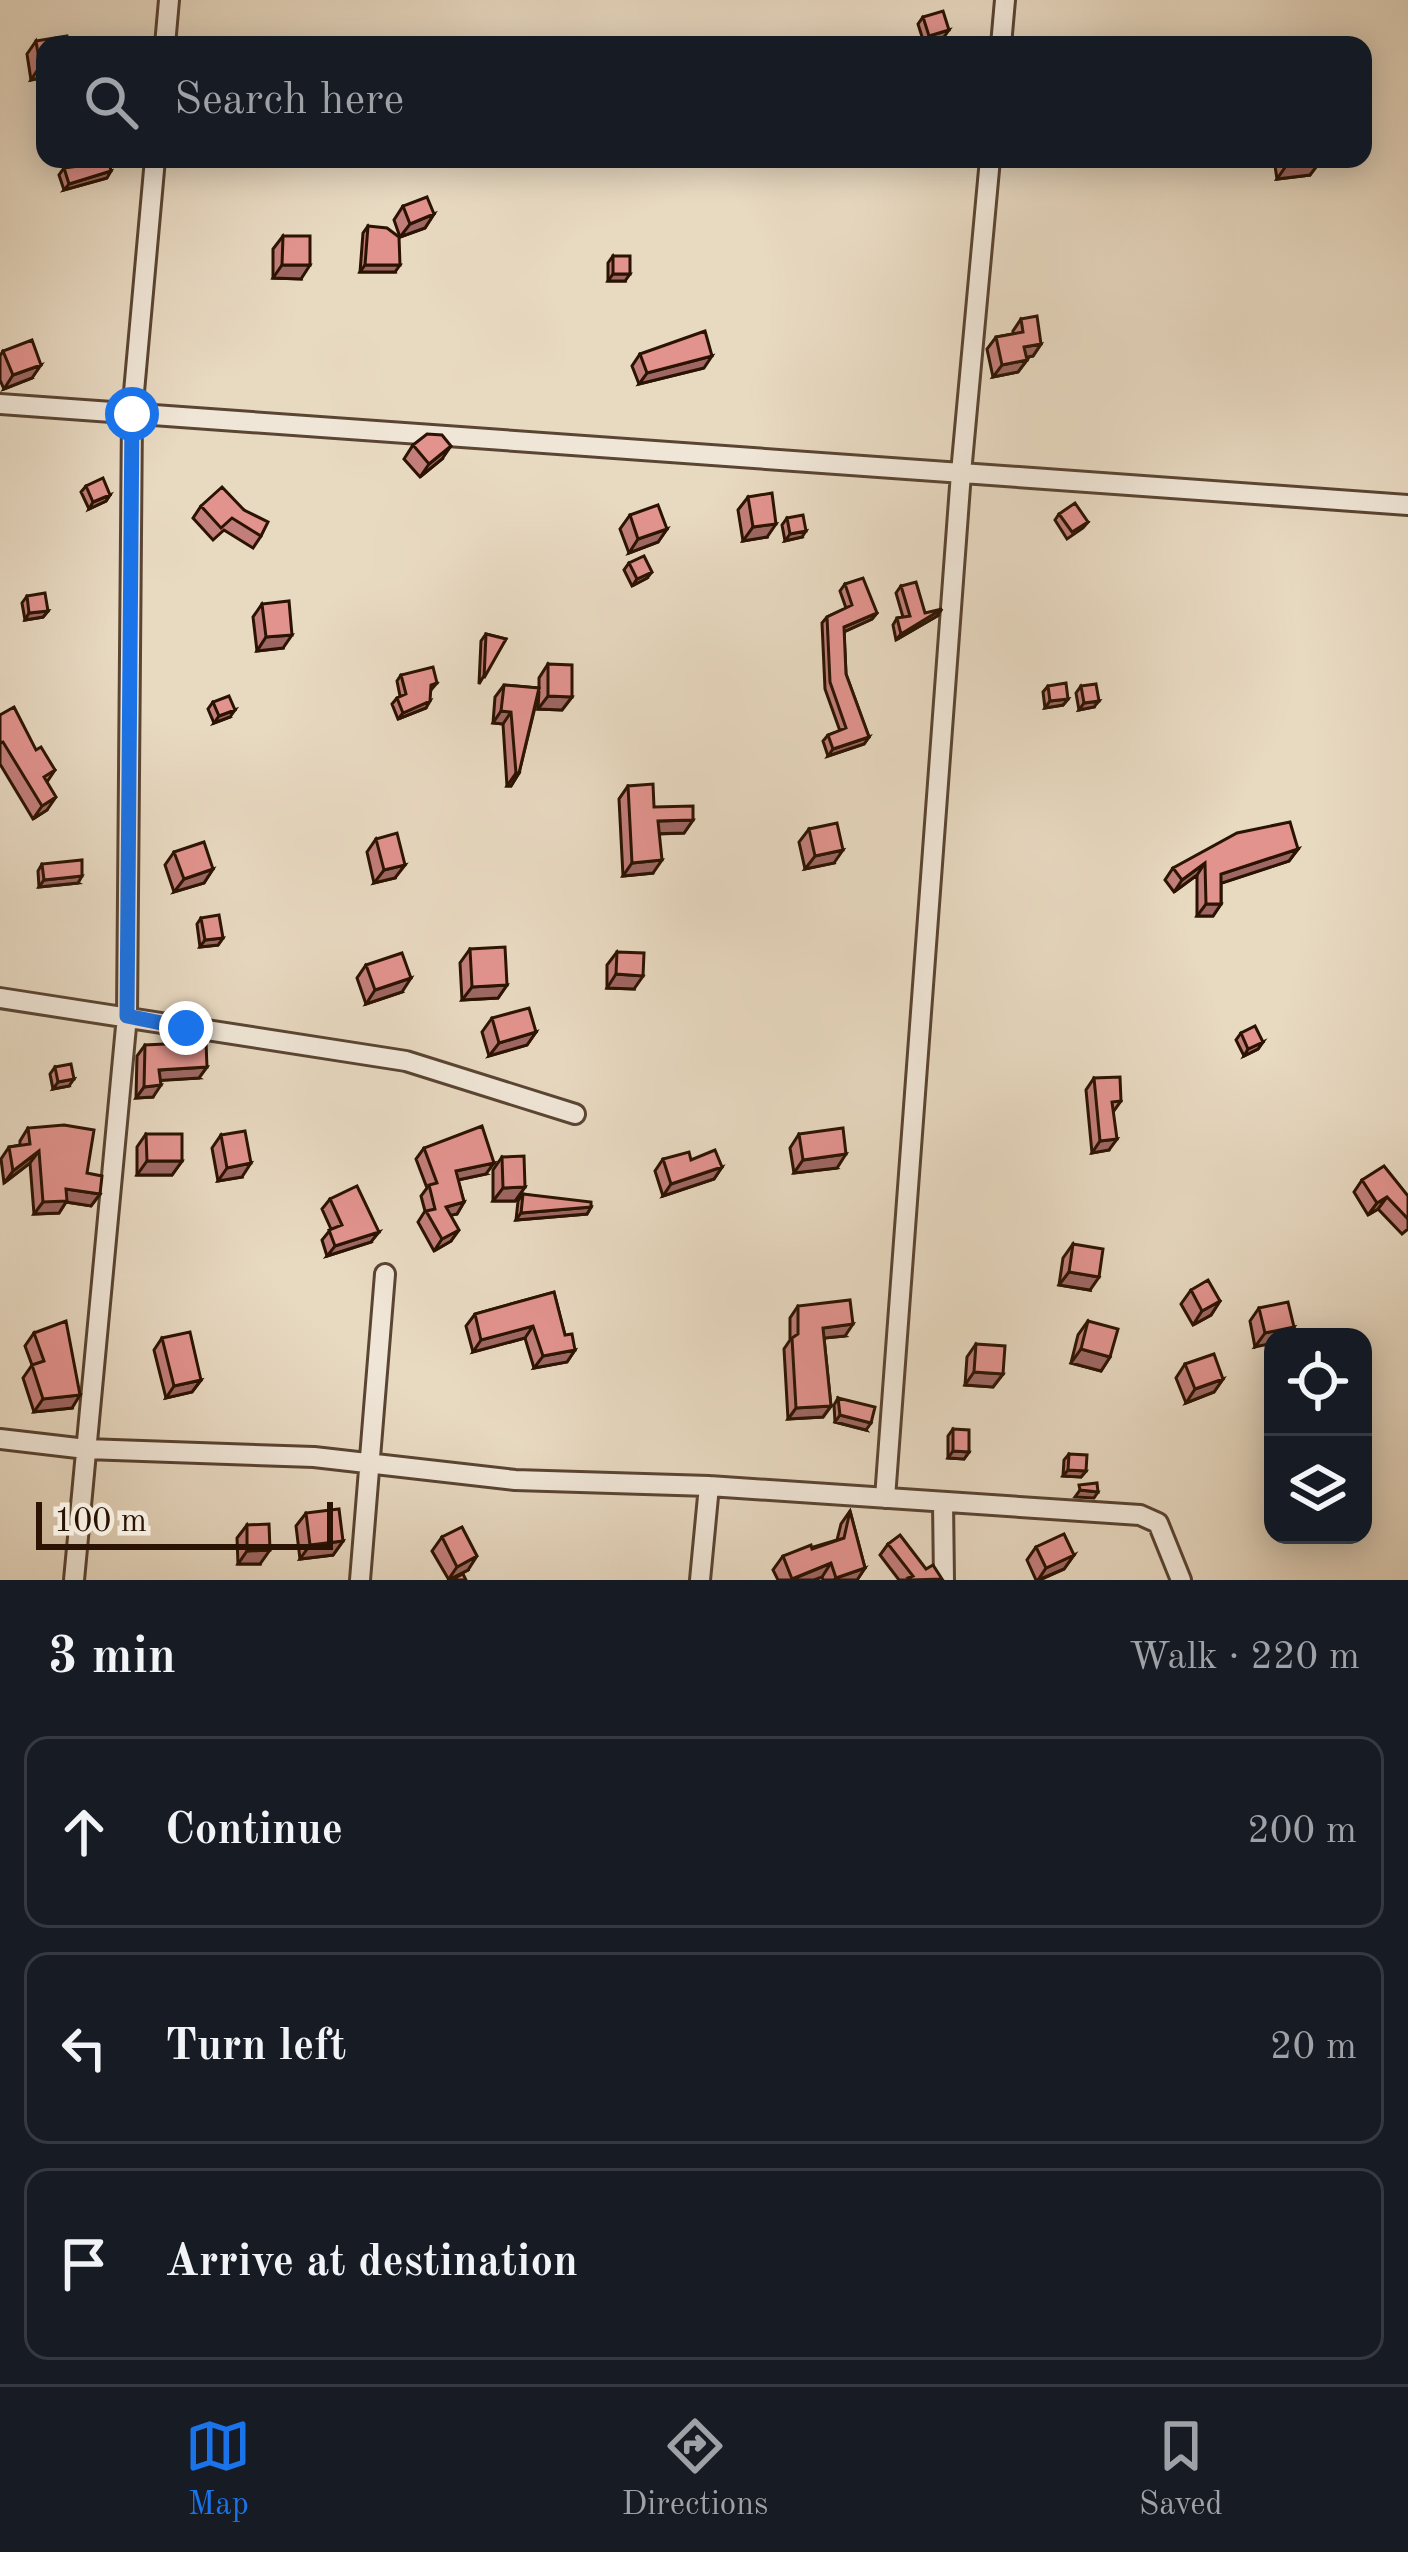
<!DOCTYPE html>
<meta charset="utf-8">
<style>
:root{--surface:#171b24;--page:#242831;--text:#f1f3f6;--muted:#9ea1a6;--line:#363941;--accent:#1a73e8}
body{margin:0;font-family:"Old Standard TT",serif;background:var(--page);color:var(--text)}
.controls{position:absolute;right:36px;bottom:36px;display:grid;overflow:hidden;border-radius:24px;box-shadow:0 6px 30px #0003}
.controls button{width:108px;height:108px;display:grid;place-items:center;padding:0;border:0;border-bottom:3px solid var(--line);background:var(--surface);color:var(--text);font:60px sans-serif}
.scale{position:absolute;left:36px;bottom:30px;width:297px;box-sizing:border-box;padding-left:12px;border:6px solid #2b1303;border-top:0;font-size:33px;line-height:42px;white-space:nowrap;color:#2b1303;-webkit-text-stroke:9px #f0e6d7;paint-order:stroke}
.stop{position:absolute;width:36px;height:36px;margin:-27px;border:9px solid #1a73e8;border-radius:50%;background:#fff}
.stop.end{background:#1a73e8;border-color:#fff;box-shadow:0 3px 12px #0008}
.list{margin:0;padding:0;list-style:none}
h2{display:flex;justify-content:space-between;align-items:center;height:156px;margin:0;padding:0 48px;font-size:51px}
h2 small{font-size:39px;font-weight:400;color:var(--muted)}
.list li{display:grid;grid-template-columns:78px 1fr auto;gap:36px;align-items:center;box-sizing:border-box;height:192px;margin:0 24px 24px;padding:0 24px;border:3px solid var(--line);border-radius:24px}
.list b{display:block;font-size:45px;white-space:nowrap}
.list em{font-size:39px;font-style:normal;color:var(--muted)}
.icon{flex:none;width:66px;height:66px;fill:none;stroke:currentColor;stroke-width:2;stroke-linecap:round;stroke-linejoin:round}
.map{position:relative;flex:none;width:1408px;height:1580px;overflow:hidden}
.search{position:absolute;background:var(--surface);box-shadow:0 6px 30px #0003;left:36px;right:36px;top:36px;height:132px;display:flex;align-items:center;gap:30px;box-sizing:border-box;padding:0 42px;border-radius:24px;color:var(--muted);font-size:45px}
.sheet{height:804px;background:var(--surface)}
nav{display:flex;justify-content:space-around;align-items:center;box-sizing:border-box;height:168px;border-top:3px solid var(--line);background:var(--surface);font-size:33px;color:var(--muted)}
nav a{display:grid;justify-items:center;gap:6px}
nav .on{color:var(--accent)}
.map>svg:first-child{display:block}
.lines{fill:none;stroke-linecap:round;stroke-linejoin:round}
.minor-casing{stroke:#5a4432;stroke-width:24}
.minor{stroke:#f0e6d7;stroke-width:18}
.wall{fill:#c27e7a;stroke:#2b1303;stroke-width:3}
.shaded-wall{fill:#9e6763;stroke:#2b1303;stroke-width:3}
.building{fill:#e2938e;stroke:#2b1303;stroke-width:3}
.route{stroke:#1a73e8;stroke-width:15}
</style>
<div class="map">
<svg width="1408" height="1580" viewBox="0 0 1408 1580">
<rect width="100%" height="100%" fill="#e8d9c1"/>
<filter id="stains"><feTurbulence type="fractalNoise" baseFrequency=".00167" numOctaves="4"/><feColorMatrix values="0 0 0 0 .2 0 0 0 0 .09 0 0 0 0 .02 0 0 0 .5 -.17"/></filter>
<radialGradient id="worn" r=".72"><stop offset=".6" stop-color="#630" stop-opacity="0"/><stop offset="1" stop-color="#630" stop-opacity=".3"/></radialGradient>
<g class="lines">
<defs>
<path id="minor" d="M165,45L169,0
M1001,45L1005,0
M0,404L1408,505
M0,998L406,1061L575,1114
M0,1439L86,1449L314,1457L515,1480L709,1486L1140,1515L1158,1523L1181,1580
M885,1498L961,473L990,159
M943,1502L944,1580
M74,1580L127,1016L132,414L155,159
M360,1580L385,1274
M700,1580L709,1486"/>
</defs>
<!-- minor casing -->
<use href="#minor" class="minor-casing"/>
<!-- minor -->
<use href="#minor" class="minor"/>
</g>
<!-- wall -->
<path class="wall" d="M923,17L944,37L924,43L918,24Z
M36,41L45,77L31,80L27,54Z
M1274,159H1319L1310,175L1277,179Z
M64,168L107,178L64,190L59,175Z
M403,206L434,214L425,228L400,237L394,220Z
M368,226L395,272H360L363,233Z
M283,236L301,279L273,278V249Z
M613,256L625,281H608V263Z
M1021,319L1041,344L1033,356L1026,357L1027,360L1018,372L993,377L987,349L996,337L1013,334V331Z
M3,351L32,378L4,389L0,380V356Z
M640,354L704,368L639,384L632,366Z
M413,445L442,459L420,477L404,459Z
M86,486L110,495L106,501L89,509L81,492Z
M748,497L767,537L743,541L738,510Z
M201,506L244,510L261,536L253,548L224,530L213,540L193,518Z
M1059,514L1088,522L1083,528L1067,539L1055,520Z
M630,515L667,529L658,542L629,553L620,529Z
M787,518L802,537L785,541L782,525Z
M629,563L647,578L632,586L624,570Z
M845,584L877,613L872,619L844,632L846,674L869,737L864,744L828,756L823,741L828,735L840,731L825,689L822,623L827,617L846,608L840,591Z
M901,586L925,613L937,616L896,640L893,625L897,618L903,617L896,593Z
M27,596L48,611L43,617L25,620L22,603Z
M262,604L283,648L257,651L253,617Z
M486,634L506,639L479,684L481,641Z
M548,664L572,697L562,710L538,709L539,691L519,773L511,786H507L503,724L493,723L495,697L504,685L539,688V678Z
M401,675L437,683L431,690L426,708L398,719L392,704L397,698L400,696L397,681Z
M1048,686L1068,699L1063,705L1045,708L1043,692Z
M1081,686L1094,707L1079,710L1076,693Z
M213,702L230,717L214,723L208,709Z
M0,715L55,770L47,782V810L33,819L0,764Z
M628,786L654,807L693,820L684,833L659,834L653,873L623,876L619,799Z
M809,829L834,863L805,869L799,842Z
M376,839L395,878L374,883L367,852Z
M1298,849L1289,861L1221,883V904L1213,916H1197V875L1174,892L1165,880L1173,868Z
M174,852L213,869L204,883L174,892L165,865Z
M42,864L78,883L39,887L38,871Z
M201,918L223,938L218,945L200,947L197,924Z
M470,949L507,985L498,998L462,1000L460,963Z
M617,952L634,989L607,988V965Z
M366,965L402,992L366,1004L357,978Z
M492,1018L536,1032L527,1045L489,1056L482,1032Z
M1241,1033L1263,1042L1258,1049L1244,1056L1236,1040Z
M145,1045L199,1078L160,1080L153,1097L136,1098L137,1056Z
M55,1067L69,1086L53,1089L50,1074Z
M1094,1078L1121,1101L1113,1112L1109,1150L1092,1153L1086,1090Z
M28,1128L87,1173L100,1194L91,1206L66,1202L59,1213L34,1214L30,1163L4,1183L1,1159L9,1147L20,1145V1141Z
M146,1134L182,1161L172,1175H137V1147Z
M799,1134L837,1168L794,1173L790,1148Z
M221,1135L242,1177L218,1181L212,1148Z
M424,1148L486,1174L458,1180L464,1202L457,1214L450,1215L451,1241L434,1251L418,1222L425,1211L421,1196L427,1188L416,1159Z
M502,1157L525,1187L515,1201H493V1170Z
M663,1159L691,1160L722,1167L714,1179L663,1196L655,1171Z
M1362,1180L1408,1196V1229L1402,1234L1378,1209L1368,1215L1354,1192Z
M523,1194L591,1207L587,1214L516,1220L518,1201Z
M330,1199L371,1242L327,1256L322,1240L331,1229L322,1209Z
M1073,1244L1090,1290L1059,1285L1063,1258Z
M1191,1290L1220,1301L1211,1315L1193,1325L1181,1304Z
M554,1292L565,1335L575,1350L567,1362L534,1368L525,1338L473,1352L466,1326L475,1314Z
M798,1306L845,1336L824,1338L831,1406L823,1417L788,1419L784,1349L790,1340V1318Z
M1259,1308L1294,1327L1287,1337H1273L1255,1347L1250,1321Z
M1088,1321L1110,1357L1101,1371L1071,1363L1078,1335Z
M34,1333L72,1408L34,1412L23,1378L32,1365L25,1346Z
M162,1338L201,1380L192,1392L166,1398L154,1350Z
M976,1344L1003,1374L993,1387L965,1385L967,1357Z
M1185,1364L1223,1379L1214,1392L1186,1403L1176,1378Z
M838,1398L866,1430L835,1422L834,1405Z
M953,1429L969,1452L964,1459L948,1458V1436Z
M1069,1454L1086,1471L1081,1477L1063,1476L1064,1460Z
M850,1511L865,1568L857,1580H823L822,1577L814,1580H778L773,1570L783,1556L837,1540L841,1524Z
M306,1513L343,1541L333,1555L300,1559L296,1526Z
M247,1525L260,1564H238L237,1538Z
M442,1537L468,1570L449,1580L432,1551Z
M888,1544L926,1569L942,1580H899L880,1555Z
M1036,1547L1074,1555L1064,1569L1040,1580H1036L1027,1560Z"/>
<!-- shaded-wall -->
<path class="shaded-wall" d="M949,30L944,37L924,43L929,36Z
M45,65V77L31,80L40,66Z
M1320,162L1310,175L1277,179L1286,166Z
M111,171L107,178L64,190L69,184Z
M434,214L425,228L400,237L410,224Z
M282,265H310L301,279L273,278Z
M365,265H400L395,272H360Z
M613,274H630L625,281H608Z
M1041,344L1033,356L1016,359L1024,347Z
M712,356L704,368L639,384L647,373Z
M1027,360L1018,372L993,377L1002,365Z
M41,365L32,378L4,389L13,375Z
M451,446L442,459L420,477L429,464Z
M110,495L106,501L89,509L93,502Z
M776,524L767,537L743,541L753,527Z
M667,529L658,542L629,553L638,539Z
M806,531L802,537L785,541L790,534Z
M652,572L647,578L632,586L637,579Z
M942,609L937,616L896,640L901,634Z
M48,611L43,617L25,620L29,613Z
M877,613L872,619L839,634L844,627Z
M292,635L283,648L257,651L266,637Z
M548,696L572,697L562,710L538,709Z
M1068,699L1063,705L1045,708L1050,701Z
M430,701L426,708L398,719L403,713Z
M1099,701L1094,707L1079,710L1084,703Z
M235,710L230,717L214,723L219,716Z
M501,711L511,712L503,724L493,723Z
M869,737L864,744L828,756L833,749Z
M516,773H519L511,786H507Z
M56,797L47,810L33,819L42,806Z
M693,820L684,833L649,834L658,821Z
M1298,849L1289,861L1213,886L1221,874Z
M843,850L834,863L805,869L815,856Z
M662,860L653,873L623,876L632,863Z
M1205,863L1197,875L1174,892L1182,880Z
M405,865L395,878L374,883L384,870Z
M213,869L204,883L174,892L184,879Z
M82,876L78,883L39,887L44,880Z
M1206,904H1221L1213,916H1197Z
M223,938L218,945L200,947L205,940Z
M616,974L643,976L634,989L607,988Z
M411,978L402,992L366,1004L375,990Z
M507,985L498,998L462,1000L472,987Z
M536,1032L527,1045L489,1056L499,1043Z
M1263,1042L1258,1049L1244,1056L1248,1049Z
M207,1067L199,1078L152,1081L159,1070Z
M74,1079L69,1086L53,1089L58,1082Z
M161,1085L153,1097L136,1098L144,1087Z
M1117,1139L1109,1150L1092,1153L1100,1141Z
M39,1151L30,1163L4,1183L13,1171Z
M846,1154L837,1168L794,1173L803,1160Z
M147,1161H182L172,1175H137Z
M251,1163L242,1177L218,1181L227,1168Z
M494,1163L486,1174L448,1182L456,1171Z
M722,1167L714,1179L663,1196L671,1184Z
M525,1187L515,1201H493L503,1188Z
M66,1189L100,1194L91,1206L66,1202L59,1213L34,1214L43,1202Z
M1387,1197L1378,1209L1368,1215L1377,1203Z
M464,1202L457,1214L438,1218L446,1207Z
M591,1207L587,1214L516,1220L521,1213Z
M459,1230L451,1241L434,1251L442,1239Z
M379,1232L371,1242L327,1256L335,1246Z
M1069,1272L1099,1277L1090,1290L1059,1285Z
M1220,1301L1211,1315L1193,1325L1202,1311Z
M853,1324L845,1336L815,1339L823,1328Z
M533,1326L525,1338L473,1352L481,1340Z
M1294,1327L1287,1337H1273V1343L1255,1347L1265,1333Z
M1081,1349L1110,1357L1101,1371L1071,1363Z
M575,1350L567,1362L534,1368L543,1356Z
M974,1372L1003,1374L993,1387L965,1385Z
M1223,1379L1214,1392L1186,1403L1195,1389Z
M201,1380L192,1392L166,1398L174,1386Z
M80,1395L72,1408L34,1412L43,1399Z
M831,1406L823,1417L788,1419L796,1408Z
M840,1415L871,1423L866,1430L835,1422Z
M953,1451L969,1452L964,1459L948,1458Z
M1068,1470L1086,1471L1081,1477L1063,1476Z
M1080,1490L1098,1492L1094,1498L1075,1497Z
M343,1541L333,1555L300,1559L310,1545Z
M270,1550L260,1564H238L247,1551Z
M1074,1555L1064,1569L1038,1580L1046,1568Z
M477,1556L468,1570L448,1580L457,1567Z
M831,1563L822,1577L814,1580H791Z
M865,1568L857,1580H834L836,1578Z"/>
<!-- building -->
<path class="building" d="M943,11L949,30L929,36L923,17Z
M67,36L69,45H45V65L40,66L36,41Z
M1285,159H1319L1320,162L1286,166Z
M109,162L111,171L69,184L64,168Z
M427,197L434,214L410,224L403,206Z
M368,226L387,228L399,237L400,265H365Z
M283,236H310V265H282Z
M613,256H630V274H613Z
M1037,316L1041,344L1024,347L1027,360L1002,365L996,337L1023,332L1021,319Z
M705,331L712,356L647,373L640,354Z
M32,340L41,365L13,375L3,351Z
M427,434L442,435L451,446L429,464L413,445Z
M103,478L110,495L93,502L86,486Z
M222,487L244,510L268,522L261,536L232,518L221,528L201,506Z
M772,493L776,524L753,527L748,497Z
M1075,503L1088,522L1072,532L1059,514Z
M658,505L667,529L638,539L630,515Z
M803,515L806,531L790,534L787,518Z
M644,556L652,572L637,579L629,563Z
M863,578L877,613L844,627L846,674L869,737L833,749L828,735L846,728L830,682L827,617L852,605L845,584Z
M916,582L925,613L942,609L901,634L897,618L910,616L901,586Z
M45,593L48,611L29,613L27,596Z
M289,601L292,635L266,637L262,604Z
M486,634L506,639L484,678Z
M548,664L572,665V697L548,696Z
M433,667L437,683L431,685L430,701L403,713L397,698L406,694L401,675Z
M1066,683L1068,699L1050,701L1048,686Z
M1096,684L1099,701L1084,703L1081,686Z
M504,685L539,688L519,773H516L511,712L501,711Z
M229,696L235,710L219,716L213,702Z
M14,707L36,750L41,747L55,770L44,777L56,797L42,806L3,742L0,743V715Z
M653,784L654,807L693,806V820L658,821L662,860L632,863L628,786Z
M1290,822L1298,849L1221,874V904H1206L1205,863L1182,880L1173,868L1237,833Z
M837,823L843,850L815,856L809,829Z
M397,833L405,865L384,870L376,839Z
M204,842L213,869L184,879L174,852Z
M82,860V876L44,880L42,864Z
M219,915L223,938L205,940L201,918Z
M505,947L507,985L472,987L470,949Z
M617,952L644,953L643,976L616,974Z
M402,953L411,978L375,990L366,965Z
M529,1008L536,1032L499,1043L492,1018Z
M1255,1026L1263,1042L1248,1049L1241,1033Z
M206,1042L207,1067L159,1070L161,1085L144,1087L145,1045Z
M71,1064L74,1079L58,1082L55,1067Z
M1120,1077L1121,1101L1112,1102L1117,1139L1100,1141L1094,1078Z
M64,1125L94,1130L87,1173L102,1176L100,1194L66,1189L67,1201L43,1202L39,1151L13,1171L9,1147L30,1144L28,1128Z
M482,1126L494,1163L456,1171L464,1202L446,1207L459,1230L442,1239L426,1211L435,1209L429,1185L437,1183L424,1148Z
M843,1128L846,1154L803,1160L799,1134Z
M245,1131L251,1163L227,1168L221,1135Z
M146,1134H182V1161H147Z
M715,1150L722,1167L671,1184L663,1159L689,1152L691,1160Z
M524,1156L525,1187L503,1188L502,1157Z
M1384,1166L1408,1196V1219L1387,1197L1377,1203L1362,1180Z
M357,1186L379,1232L335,1246L329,1230L342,1225L330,1199Z
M523,1194L591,1202V1207L521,1213Z
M1073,1244L1103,1249L1099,1277L1069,1272Z
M1208,1280L1220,1301L1202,1311L1191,1290Z
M554,1292L565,1335L572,1334L575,1350L543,1356L533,1326L481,1340L475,1314Z
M850,1300L853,1324L823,1328L831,1406L796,1408L792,1338L798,1334V1306Z
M1288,1302L1294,1327L1265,1333L1259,1308Z
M66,1321L80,1395L43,1399L32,1365L44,1361L34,1333Z
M1088,1321L1118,1329L1110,1357L1081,1349Z
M190,1332L201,1380L174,1386L162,1338Z
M976,1344L1005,1346L1003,1374L974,1372Z
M1214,1354L1223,1379L1195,1389L1185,1364Z
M838,1398L875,1407L871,1423L840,1415Z
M953,1429L969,1430V1452L953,1451Z
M1069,1454L1087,1455L1086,1471L1068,1470Z
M1097,1483L1098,1492L1080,1490L1079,1485Z
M339,1509L343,1541L310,1545L306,1513Z
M850,1511L865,1568L836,1578L831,1563L792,1579L783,1556L811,1545L812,1549L844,1538Z
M269,1524L270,1550L247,1551V1525Z
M462,1527L477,1556L457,1567L442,1537Z
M1064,1534L1074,1555L1046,1568L1036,1547Z
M900,1535L926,1569L933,1565L942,1579L910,1580L908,1578L913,1576L888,1544Z
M463,1574L466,1580H451Z"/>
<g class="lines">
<!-- route -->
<path class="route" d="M132,414L127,1016L186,1028"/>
</g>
<rect width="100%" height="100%" filter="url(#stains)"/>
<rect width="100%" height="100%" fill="url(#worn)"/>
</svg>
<div class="controls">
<button><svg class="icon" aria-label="locate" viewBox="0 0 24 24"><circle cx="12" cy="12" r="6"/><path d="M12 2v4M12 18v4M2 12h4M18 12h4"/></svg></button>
<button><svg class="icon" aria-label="layers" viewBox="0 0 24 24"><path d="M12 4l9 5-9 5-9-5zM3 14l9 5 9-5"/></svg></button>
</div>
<div class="scale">100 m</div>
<div class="stop" style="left:132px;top:414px"></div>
<div class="stop end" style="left:186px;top:1028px"></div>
<div class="search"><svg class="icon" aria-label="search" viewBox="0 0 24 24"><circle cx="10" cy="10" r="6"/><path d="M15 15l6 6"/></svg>Search here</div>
</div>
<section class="sheet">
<h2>3 min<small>Walk · 220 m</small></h2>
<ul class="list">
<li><svg class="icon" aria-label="ahead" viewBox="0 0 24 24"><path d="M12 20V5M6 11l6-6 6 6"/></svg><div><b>Continue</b></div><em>200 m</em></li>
<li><svg class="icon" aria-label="left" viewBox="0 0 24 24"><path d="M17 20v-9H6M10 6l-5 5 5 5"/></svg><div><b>Turn left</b></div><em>20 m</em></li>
<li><svg class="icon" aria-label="arrive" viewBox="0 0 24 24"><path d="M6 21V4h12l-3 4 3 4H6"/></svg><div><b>Arrive at destination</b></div></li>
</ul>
</section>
<nav>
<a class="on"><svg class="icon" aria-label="map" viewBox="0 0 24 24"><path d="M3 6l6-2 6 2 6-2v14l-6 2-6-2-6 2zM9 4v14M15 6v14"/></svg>Map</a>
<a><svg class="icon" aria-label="directions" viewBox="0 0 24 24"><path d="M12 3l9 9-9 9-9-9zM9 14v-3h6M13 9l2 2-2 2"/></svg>Directions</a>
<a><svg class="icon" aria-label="saved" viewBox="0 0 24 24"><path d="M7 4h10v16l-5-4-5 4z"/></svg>Saved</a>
</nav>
